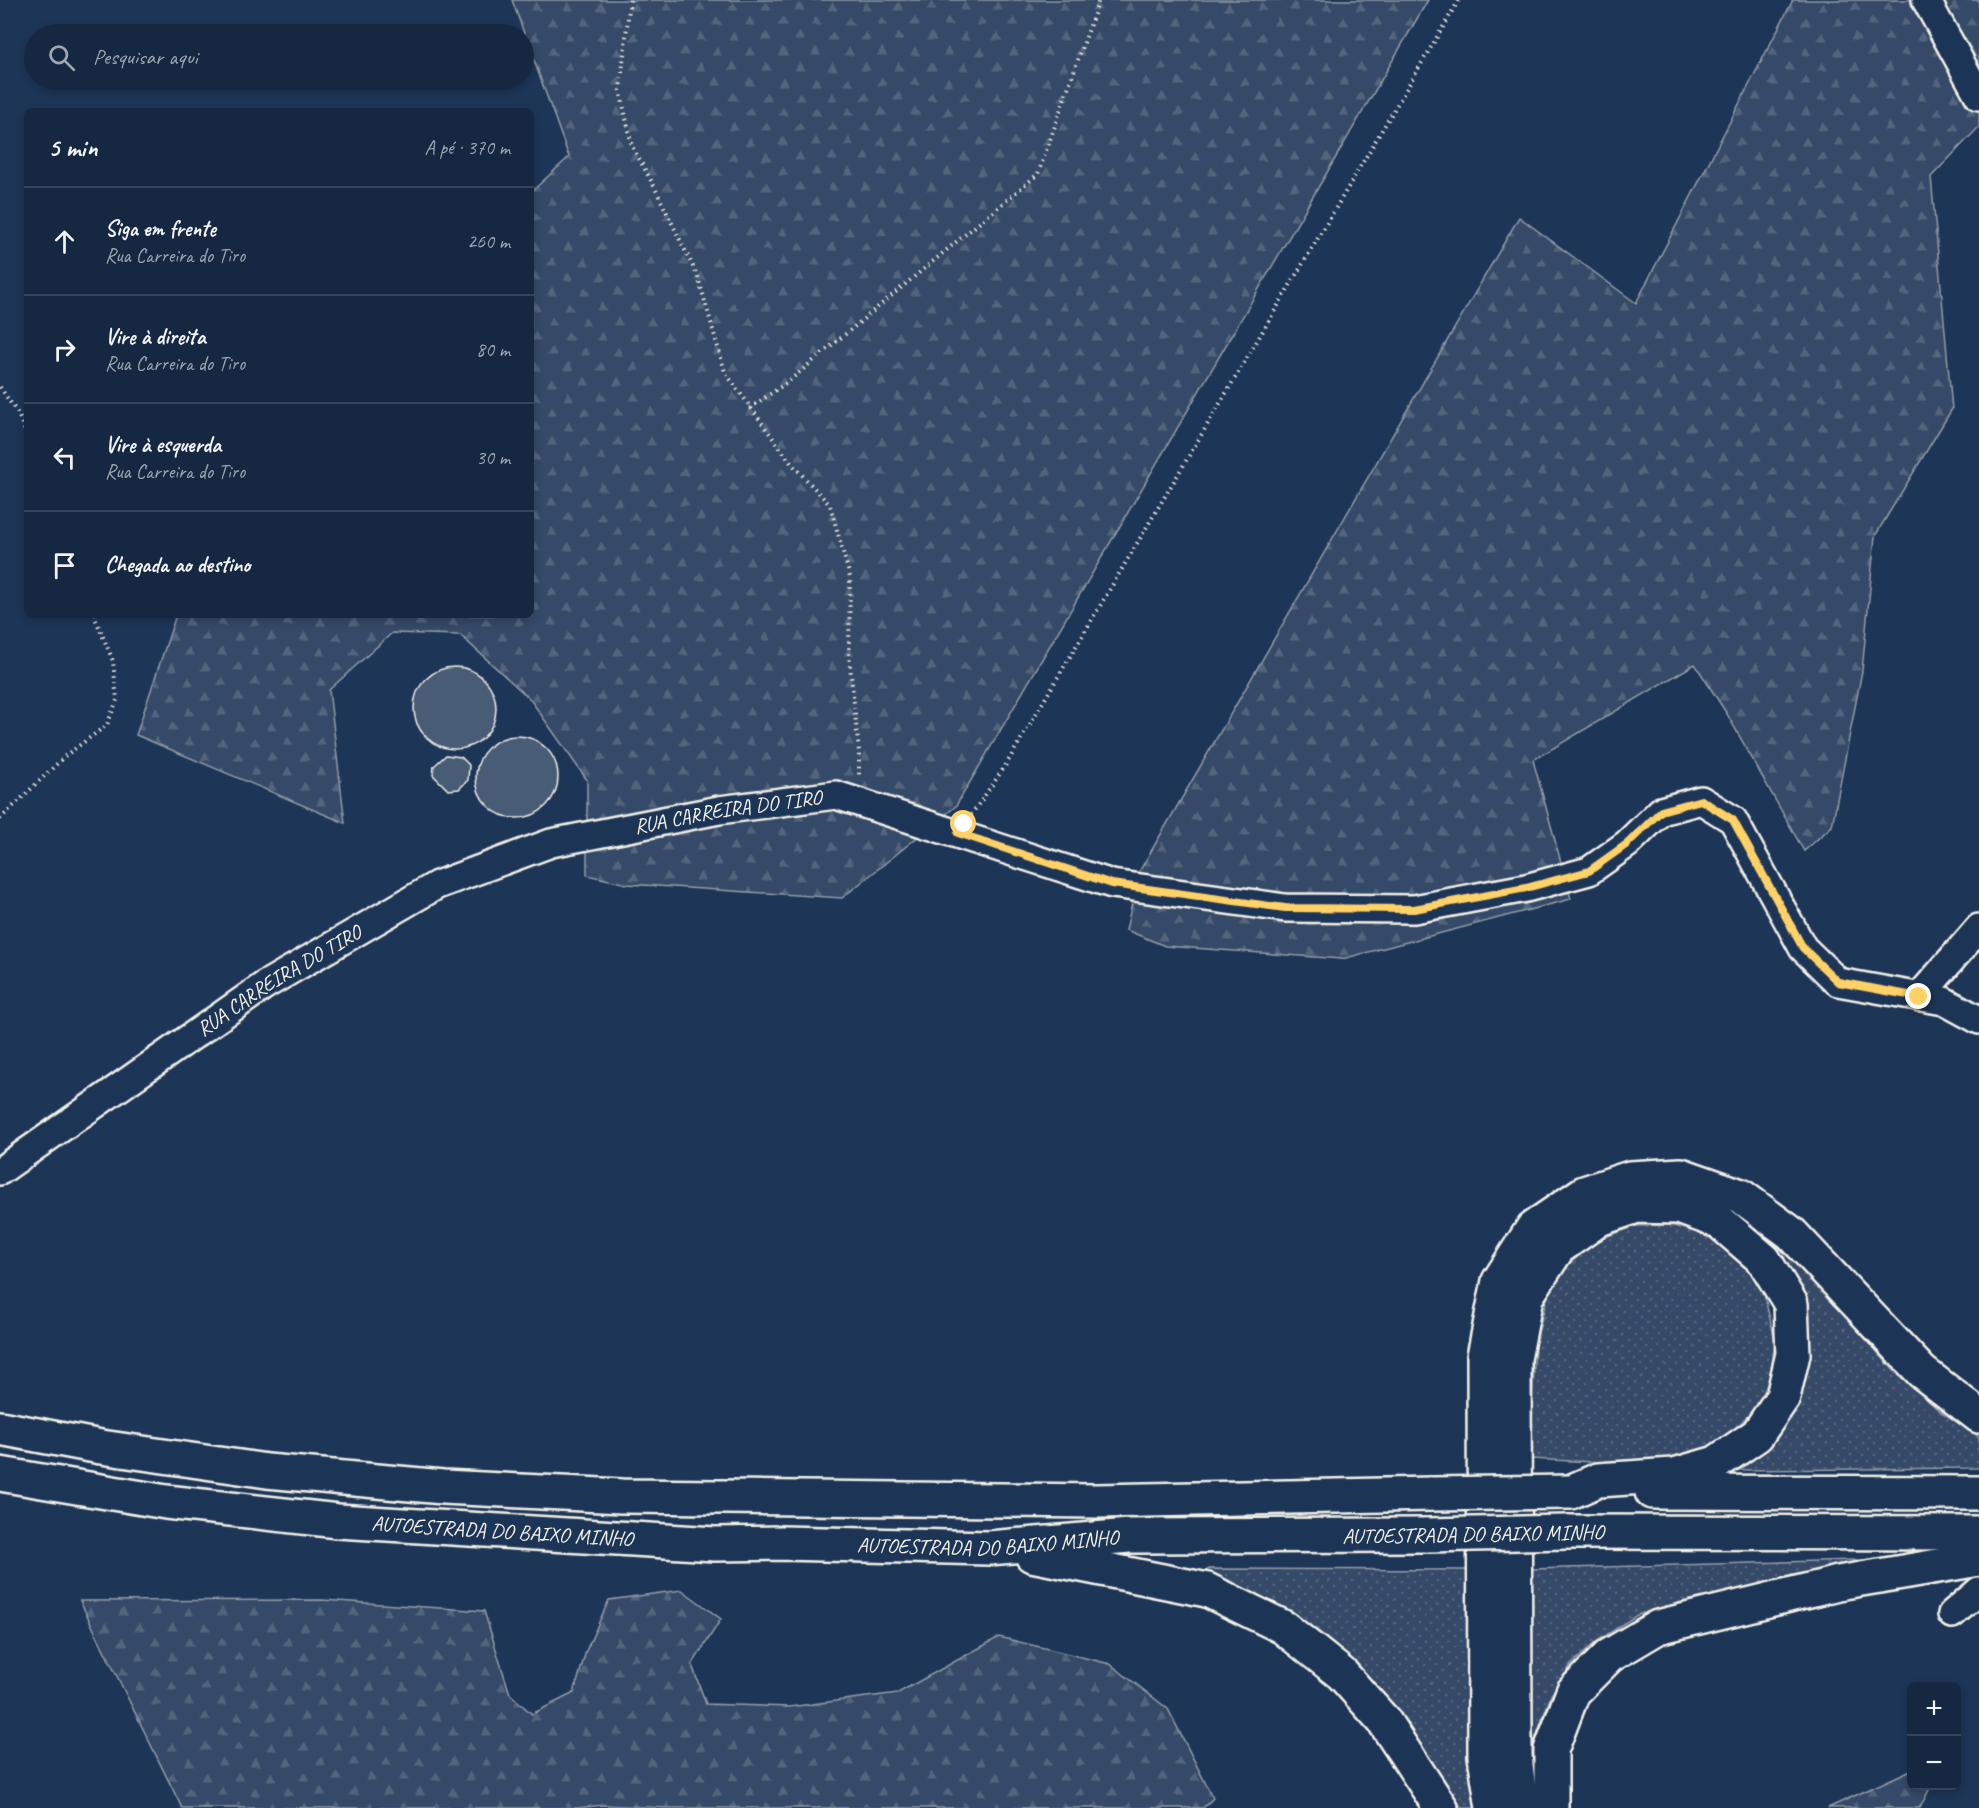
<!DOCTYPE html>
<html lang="pt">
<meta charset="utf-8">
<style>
:root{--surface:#162841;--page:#1f3048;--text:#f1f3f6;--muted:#9ea6b1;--line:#35445a}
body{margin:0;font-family:Caveat,sans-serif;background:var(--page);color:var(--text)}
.controls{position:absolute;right:18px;bottom:18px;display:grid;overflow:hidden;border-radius:9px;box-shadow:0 3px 9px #0003}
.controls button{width:54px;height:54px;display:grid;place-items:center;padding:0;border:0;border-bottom:2px solid var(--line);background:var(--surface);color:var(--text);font:30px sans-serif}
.stop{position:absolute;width:18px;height:18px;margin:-14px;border:4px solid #ffd166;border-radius:50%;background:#fff}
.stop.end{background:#ffd166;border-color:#fff;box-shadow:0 2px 6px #0008}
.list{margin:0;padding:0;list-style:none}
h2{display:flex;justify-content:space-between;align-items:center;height:78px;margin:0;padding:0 24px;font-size:26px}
h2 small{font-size:20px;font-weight:400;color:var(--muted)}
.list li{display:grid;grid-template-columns:39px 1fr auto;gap:18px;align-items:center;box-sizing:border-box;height:108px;padding:0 24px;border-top:2px solid var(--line)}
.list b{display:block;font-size:22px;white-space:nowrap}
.list p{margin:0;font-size:20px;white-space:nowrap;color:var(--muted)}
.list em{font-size:20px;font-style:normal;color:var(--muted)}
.icon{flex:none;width:33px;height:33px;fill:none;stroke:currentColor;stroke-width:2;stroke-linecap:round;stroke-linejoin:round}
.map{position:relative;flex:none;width:1979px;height:1808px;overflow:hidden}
.search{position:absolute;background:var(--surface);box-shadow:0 3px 9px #0003;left:24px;top:24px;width:510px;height:66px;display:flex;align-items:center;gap:15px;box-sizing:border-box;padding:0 21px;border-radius:33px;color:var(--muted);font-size:22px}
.panel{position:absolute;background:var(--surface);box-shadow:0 3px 9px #0003;left:24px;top:108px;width:510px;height:510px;border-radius:9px}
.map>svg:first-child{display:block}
.grass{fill:url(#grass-dots);stroke:#949ea8;stroke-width:1.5}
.forest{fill:url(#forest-firs);stroke:#949ea8;stroke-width:1.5}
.building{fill:#485b74;stroke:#f4f1e8;stroke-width:1.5}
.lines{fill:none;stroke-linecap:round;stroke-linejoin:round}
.minor-casing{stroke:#f4f1e8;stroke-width:32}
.highway-casing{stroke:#f4f1e8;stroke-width:38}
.path{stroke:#f4f1e8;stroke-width:4;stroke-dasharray:1.5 4.5;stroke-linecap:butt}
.minor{stroke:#1d3557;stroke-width:27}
.highway{stroke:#1d3557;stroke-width:33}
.highway-bridge-casing{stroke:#f4f1e8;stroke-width:38;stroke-linecap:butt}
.highway-bridge{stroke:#1d3557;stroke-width:33}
.route{stroke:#ffd166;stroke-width:8}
.labels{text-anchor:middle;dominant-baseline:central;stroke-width:6;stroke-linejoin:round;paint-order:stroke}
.street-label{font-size:21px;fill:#f4f1e8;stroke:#1d3557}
</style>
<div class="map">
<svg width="1979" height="1808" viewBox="0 0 1979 1808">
<defs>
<pattern id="grass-dots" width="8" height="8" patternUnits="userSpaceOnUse" patternTransform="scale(1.5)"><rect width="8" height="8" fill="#354a67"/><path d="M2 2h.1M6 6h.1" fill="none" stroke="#53657d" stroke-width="1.8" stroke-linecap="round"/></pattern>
<pattern id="forest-firs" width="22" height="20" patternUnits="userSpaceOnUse" patternTransform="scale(1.5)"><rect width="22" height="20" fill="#354a67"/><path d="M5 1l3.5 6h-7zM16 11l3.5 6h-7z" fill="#53657d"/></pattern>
</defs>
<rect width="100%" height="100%" fill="#1d3557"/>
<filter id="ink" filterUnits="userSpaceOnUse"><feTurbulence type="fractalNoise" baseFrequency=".0167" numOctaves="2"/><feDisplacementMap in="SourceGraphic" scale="12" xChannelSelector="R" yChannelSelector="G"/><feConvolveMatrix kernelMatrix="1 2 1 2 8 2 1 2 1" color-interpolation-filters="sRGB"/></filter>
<g filter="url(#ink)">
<!-- grass -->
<path class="grass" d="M1670,1225L1709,1236L1743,1260L1764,1294L1775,1340L1771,1375L1757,1407L1726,1437L1694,1456L1657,1465L1530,1459L1535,1345L1548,1294L1568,1265L1599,1239L1636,1226Z
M1769,1238L1810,1277L1896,1373L1940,1411L1979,1437V1468L1740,1470C1773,1445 1776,1435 1791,1396C1796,1383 1804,1368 1807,1353C1816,1312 1792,1271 1769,1238Z
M1893,1559L1681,1602L1637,1615L1597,1641L1571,1665L1551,1695L1534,1742L1530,1728V1569Z
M1209,1569L1470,1570L1481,1808H1462C1423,1751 1386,1693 1335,1645C1300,1613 1248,1588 1203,1573Z"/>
<!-- forest -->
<path class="forest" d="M512,0H1428L956,806L842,898L627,884L587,875V780L530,699L460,635L392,633L329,690L345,823L136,735L176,615H531V192L569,157Z
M1793,0H1979V127L1931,177L1952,409L1875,536L1862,671L1832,826L1804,851L1727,714L1695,664L1533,760L1571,899L1342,959L1165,946L1126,930L1139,872L1519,217L1636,303Z
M682,1590L721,1619L692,1665L706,1704L789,1707L898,1693L999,1637L1110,1664L1168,1709L1213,1798L1203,1808H666L604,1805L577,1808H182L80,1601L322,1600L484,1611L510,1694L532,1714L574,1693L586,1651L609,1600Z
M1911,1770L1912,1786H1931L1920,1808H1828Z"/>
<!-- building -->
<path class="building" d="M414 708a41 41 0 1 1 82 0a41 41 0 1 1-82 0Z
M476 777a41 41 0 1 1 82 0a41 41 0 1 1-82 0Z
M446,755L461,757L469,765L468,780L459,789L448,790L433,775L434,766Z"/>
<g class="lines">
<defs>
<g id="minor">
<path d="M1926,0L1979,96"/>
<path d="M1919,997L1979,928"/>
<path id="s1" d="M0,1171L265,985L437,885L551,843L719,810L836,795L1112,884L1285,908L1414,909L1526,888L1589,871L1627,844L1661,811L1701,800L1733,820L1803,948L1838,982L1944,1001L1979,1020"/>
<path d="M1952,1614L1979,1591"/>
</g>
<g id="highway">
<path d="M0,1428L101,1447L267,1471L443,1487L622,1496L1097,1501L1432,1494"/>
<path id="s2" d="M0,1474L166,1502L338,1521L715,1544L782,1543L989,1548L1129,1536L1427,1535"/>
<path d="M1652,1492L1979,1493"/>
<path d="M1568,1532L1979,1533"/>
<path d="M1032,1555L1207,1590L1283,1627L1342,1674L1384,1721L1441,1808"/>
<path d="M1493,1808L1485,1756L1484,1356L1499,1281L1533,1228L1584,1193L1630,1178L1681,1175L1741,1196L1791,1233L1922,1372L1979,1416"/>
<path d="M1521,1808L1515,1756L1514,1359L1526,1297L1558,1248L1599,1219L1637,1206L1679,1207L1720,1222L1764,1260L1791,1304L1793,1354L1783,1397L1757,1435L1716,1463L1674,1475L1598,1480L1570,1492"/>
<path d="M1551,1808V1750L1573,1692L1609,1656L1658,1627L1838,1583L1979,1559"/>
</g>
</defs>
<!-- minor casing -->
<use href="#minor" class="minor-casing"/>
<!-- highway casing -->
<use href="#highway" class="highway-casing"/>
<!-- path -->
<path class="path" d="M630,0L620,90L632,146L652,182L698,277L725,372L791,463L830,505L850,577L849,655L859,752V778
M0,387L18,414L27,436
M750,408L789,381L1038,174L1099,0
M971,815L1004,768L1459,0
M0,819L65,756L107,725L117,700L113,661L94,615"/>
<!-- minor -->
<use href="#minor" class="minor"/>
<!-- highway -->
<use href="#highway" class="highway"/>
<defs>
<path id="highway-bridge" d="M1432,1494L1570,1492
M1427,1535L1568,1532"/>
</defs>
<!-- highway-bridge casing -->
<use href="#highway-bridge" class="highway-bridge-casing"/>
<!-- highway-bridge -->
<use href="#highway-bridge" class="highway-bridge"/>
</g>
</g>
<g class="lines" filter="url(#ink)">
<!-- route -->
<path class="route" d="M964,824L958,833L1112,884L1285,908L1414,909L1526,888L1589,871L1627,844L1661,811L1701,800L1733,820L1803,948L1838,982L1919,997"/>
</g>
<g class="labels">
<!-- street labels -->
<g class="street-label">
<text stroke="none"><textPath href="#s1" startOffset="824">RUA CARREIRA DO TIRO</textPath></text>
<text stroke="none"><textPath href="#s1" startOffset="338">RUA CARREIRA DO TIRO</textPath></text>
<text stroke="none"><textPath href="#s2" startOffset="506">AUTOESTRADA DO BAIXO MINHO</textPath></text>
<text transform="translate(1473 1534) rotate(-1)">AUTOESTRADA DO BAIXO MINHO</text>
<text stroke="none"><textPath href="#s2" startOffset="992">AUTOESTRADA DO BAIXO MINHO</textPath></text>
</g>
</g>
</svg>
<div class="controls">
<button>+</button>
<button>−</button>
</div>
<div class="stop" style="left:964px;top:824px"></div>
<div class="stop end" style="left:1919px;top:997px"></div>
<div class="search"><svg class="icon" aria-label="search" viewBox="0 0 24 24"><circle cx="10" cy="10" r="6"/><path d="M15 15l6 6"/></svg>Pesquisar aqui</div>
<section class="panel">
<h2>5 min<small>A pé · 370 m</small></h2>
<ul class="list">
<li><svg class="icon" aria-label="ahead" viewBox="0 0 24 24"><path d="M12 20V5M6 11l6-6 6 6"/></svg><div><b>Siga em frente</b><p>Rua Carreira do Tiro</p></div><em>260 m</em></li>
<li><svg class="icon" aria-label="right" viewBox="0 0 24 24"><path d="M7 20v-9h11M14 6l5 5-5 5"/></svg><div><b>Vire à direita</b><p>Rua Carreira do Tiro</p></div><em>80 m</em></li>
<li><svg class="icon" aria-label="left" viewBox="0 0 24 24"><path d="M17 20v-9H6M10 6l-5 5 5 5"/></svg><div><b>Vire à esquerda</b><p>Rua Carreira do Tiro</p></div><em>30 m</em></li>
<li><svg class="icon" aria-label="arrive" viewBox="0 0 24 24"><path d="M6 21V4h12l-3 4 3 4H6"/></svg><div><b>Chegada ao destino</b></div></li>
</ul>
</section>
</div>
